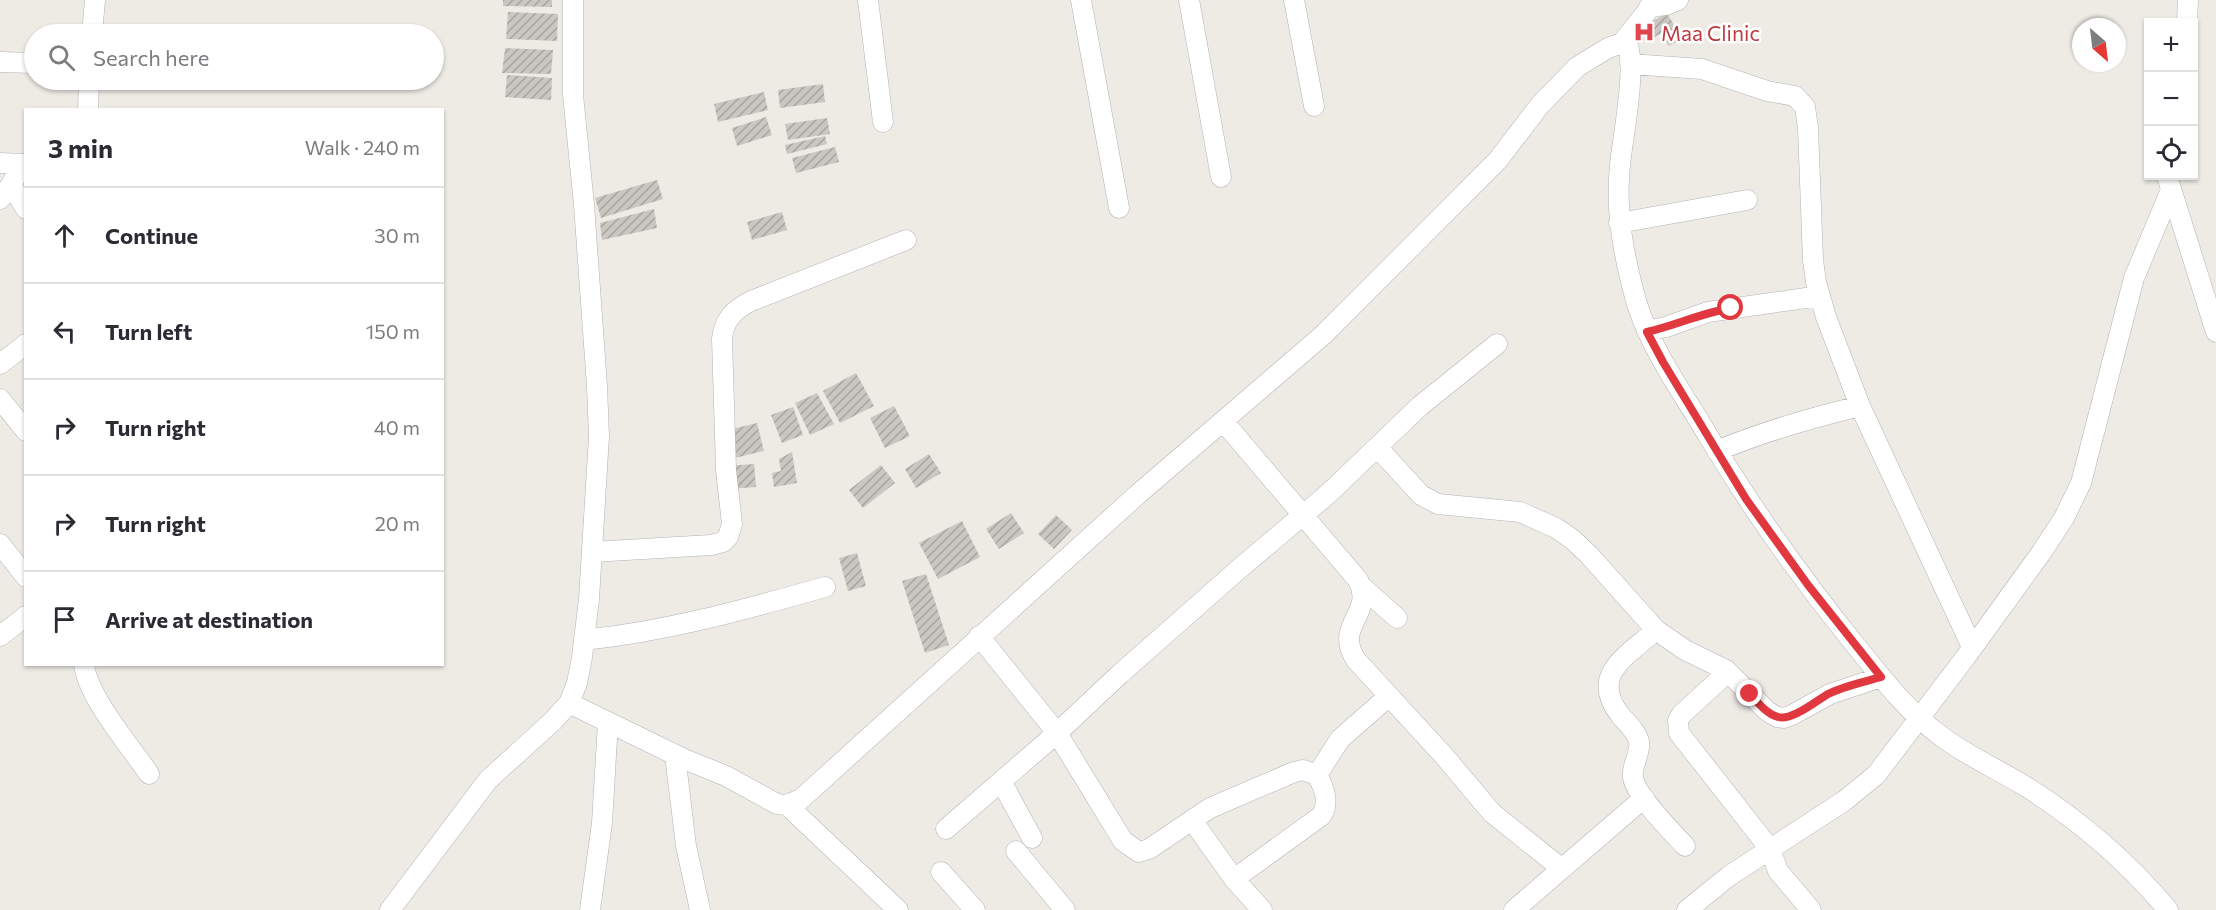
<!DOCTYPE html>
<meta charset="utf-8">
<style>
:root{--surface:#fff;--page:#f2f2f3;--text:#2b2b33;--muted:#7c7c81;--line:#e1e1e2}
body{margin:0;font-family:Commissioner,sans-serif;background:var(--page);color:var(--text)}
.controls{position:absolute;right:18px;top:18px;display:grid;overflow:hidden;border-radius:0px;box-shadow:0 2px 4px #0004}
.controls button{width:54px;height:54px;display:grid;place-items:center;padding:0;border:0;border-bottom:2px solid var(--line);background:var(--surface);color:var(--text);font:30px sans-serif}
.compass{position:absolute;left:2072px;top:18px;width:54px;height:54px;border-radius:50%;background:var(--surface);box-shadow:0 2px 4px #0004;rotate:152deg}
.stop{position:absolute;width:18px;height:18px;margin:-14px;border:4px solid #e1383f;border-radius:50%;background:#fff}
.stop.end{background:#e1383f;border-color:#fff;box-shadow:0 2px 6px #0008}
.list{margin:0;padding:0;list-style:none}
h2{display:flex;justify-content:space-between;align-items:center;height:78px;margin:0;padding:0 24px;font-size:26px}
h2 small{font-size:20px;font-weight:400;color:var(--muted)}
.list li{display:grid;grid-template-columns:39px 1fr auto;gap:18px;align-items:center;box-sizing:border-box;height:96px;padding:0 24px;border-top:2px solid var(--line)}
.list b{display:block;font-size:22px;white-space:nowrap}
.list em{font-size:20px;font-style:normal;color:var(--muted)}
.icon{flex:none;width:33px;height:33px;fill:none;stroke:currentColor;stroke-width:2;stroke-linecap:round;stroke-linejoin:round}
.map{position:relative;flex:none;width:2216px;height:910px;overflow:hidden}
.search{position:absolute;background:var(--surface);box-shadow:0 2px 4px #0004;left:24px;top:24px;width:420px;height:66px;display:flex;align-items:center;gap:15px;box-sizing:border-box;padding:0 21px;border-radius:33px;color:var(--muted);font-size:22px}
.panel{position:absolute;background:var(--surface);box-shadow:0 2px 4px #0004;left:24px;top:108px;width:420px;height:558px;border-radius:0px}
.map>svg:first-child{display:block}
.building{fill:url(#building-hatch)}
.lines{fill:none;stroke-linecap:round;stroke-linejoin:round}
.street-casing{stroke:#b0b3b6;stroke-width:21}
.street{stroke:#fff;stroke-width:20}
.route{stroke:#e1383f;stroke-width:8}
.labels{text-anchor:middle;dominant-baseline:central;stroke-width:5;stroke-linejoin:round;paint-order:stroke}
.health-label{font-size:21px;fill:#be3a42;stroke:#fff;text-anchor:start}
</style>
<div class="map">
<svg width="2216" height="910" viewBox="0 0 2216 910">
<defs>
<pattern id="building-hatch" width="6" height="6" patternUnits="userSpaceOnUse" patternTransform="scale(1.5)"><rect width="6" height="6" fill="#cac6c2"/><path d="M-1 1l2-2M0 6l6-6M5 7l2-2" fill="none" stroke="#a7a4a1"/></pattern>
</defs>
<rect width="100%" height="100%" fill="#eeebe5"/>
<!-- building -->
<path class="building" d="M503,0H552V7L503,6Z
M508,12L558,14L557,41L506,39Z
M1667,13L1682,39L1669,46L1661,33L1653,38L1646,25Z
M505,48L553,50L551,74L502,73Z
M507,75L552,78L551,100L505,97Z
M823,84L825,102L780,108L778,90Z
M764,92L768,110L718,122L714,104Z
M766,117L772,135L737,146L732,128Z
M827,118L830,134L788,140L785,124Z
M825,136L827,144L787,154L785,145Z
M835,147L839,162L796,173L792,158Z
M657,180L663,199L601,218L595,198Z
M654,209L657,228L602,240L600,223Z
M782,212L787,230L752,240L747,222Z
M856,373L874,406L840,423L823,391Z
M817,393L834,424L810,435L795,403Z
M894,406L910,436L885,448L870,418Z
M793,407L803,435L782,443L771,415Z
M757,423L764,451L726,460L728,430Z
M792,452L797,483L774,487L772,473L781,471L779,459Z
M929,454L941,473L916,488L905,469Z
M754,464L756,487L729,489L727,466Z
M881,465L895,483L863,508L849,490Z
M1011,513L1024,533L999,549L986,529Z
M1056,515L1072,530L1054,549L1038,534Z
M962,521L980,557L938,579L919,543Z
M857,553L866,586L848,591L839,558Z
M926,574L949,645L925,653L902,581Z"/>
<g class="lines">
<defs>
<path id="street" d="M868,0L883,122
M1081,0L1119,208
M1189,0L1221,177
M1294,0L1314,106
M1649,7L1666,5L1678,0
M2187,22L2188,0
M92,34L95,0
M1622,43L1656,0
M0,62L34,63
M1630,64L1702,69L1767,91L1795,96L1805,107L1808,128L1813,260L1816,282L1826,317L1860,406L1972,647
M88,110L89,80
M0,163L26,164
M2167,176L2216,332
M11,185L26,209
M0,199L11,185L22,164
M1619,223L1747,200
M1647,331L1666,327L1708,312L1820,296
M0,364L26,344
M0,399L26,431
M1223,421L1358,580C1376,614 1333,624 1356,660L1445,757L1492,813L1561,868
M1377,447L1421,495L1438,504L1520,512L1556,528L1572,539L1589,555L1656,630L1685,650L1726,670L1767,711L1777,717L1784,718L1792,715L1830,694L1881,677
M1717,451C1764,431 1811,418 1860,406
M0,544L26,577
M592,552L711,545L723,542L728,537L732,524L726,470L722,339C724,319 734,310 751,301L906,240
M1360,585L1397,618
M1656,630C1627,656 1588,675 1621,716C1627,723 1637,732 1639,742C1641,754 1631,765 1633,777C1635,795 1672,832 1685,846
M0,636L26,616
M979,636L1057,733L1123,841L1139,852L1149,849L1210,808L1294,772L1303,770L1317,775C1324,787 1330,804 1321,816L1234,879
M584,640C668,631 743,610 825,587
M84,664C87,696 130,746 149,774
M1728,672L1682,714L1678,720L1679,733L1770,849L1778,871L1811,910
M569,703L684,759L726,776L777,804L787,805L801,799L1137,495L1323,335L1498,160L1540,105L1577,67L1608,48L1622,43L1628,46C1636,72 1623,135 1620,165C1615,212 1624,258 1637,304C1650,345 1675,382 1698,419C1745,499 1794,569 1852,641C1879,674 1906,711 1941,736C1967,756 1997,769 2025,786C2079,820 2127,861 2168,910
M675,755L686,846L700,910
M1317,775L1340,739L1389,696
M1001,781L1032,838
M787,805L898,910
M1192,820L1234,879L1262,910
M946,829L1057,733L1120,674L1239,569L1328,494L1420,406L1497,344
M1016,851L1065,910
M941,872L975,910
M390,910L488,780L553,721L569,703L577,683L582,657L589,599L599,436L597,386L584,205L573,95V0
M590,910L602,823L608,722
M1514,910L1644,798
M1687,910L1729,876L1844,801L1876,775L1965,658L2041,553L2064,518L2081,483L2134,278L2171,190"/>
</defs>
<!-- street casing -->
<use href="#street" class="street-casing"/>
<!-- street -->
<use href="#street" class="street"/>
</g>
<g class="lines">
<!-- route -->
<path class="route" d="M1731,308C1702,313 1676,325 1647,332L1663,362L1746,499L1808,585L1881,677C1864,682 1844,686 1828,694C1816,701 1792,721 1778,717C1767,714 1758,703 1750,694"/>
</g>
<!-- icons -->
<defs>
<symbol id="hospital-bare" viewBox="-9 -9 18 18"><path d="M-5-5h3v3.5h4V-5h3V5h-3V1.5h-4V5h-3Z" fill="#e0444e" stroke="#fff" stroke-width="2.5" paint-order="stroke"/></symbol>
</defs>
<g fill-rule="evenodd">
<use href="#hospital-bare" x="1629" y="17" width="30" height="30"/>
</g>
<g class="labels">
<!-- health labels -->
<g class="health-label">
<text x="1661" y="32">Maa Clinic</text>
</g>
</g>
</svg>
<div class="controls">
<button>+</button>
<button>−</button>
<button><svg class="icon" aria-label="locate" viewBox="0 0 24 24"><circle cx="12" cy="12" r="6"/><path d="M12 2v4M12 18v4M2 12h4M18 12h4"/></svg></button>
</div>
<svg class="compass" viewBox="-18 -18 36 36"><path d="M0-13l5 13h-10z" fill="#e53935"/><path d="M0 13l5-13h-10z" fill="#7c7c81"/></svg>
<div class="stop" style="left:1731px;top:308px"></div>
<div class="stop end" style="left:1750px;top:694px"></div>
<div class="search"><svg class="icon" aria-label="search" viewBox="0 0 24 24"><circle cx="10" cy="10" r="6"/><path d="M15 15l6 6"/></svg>Search here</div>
<section class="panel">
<h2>3 min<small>Walk · 240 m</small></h2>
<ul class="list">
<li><svg class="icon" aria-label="ahead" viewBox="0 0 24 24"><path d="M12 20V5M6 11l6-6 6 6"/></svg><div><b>Continue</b></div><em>30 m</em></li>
<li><svg class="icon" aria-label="left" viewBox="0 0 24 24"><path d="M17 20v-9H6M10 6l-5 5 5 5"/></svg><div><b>Turn left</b></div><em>150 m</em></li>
<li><svg class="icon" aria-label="right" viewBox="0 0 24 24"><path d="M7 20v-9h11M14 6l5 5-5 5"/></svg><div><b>Turn right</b></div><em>40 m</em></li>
<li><svg class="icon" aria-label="right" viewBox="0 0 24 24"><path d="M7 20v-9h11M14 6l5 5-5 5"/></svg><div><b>Turn right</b></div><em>20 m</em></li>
<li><svg class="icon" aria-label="arrive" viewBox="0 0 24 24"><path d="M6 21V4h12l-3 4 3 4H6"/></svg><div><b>Arrive at destination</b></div></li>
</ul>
</section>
</div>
